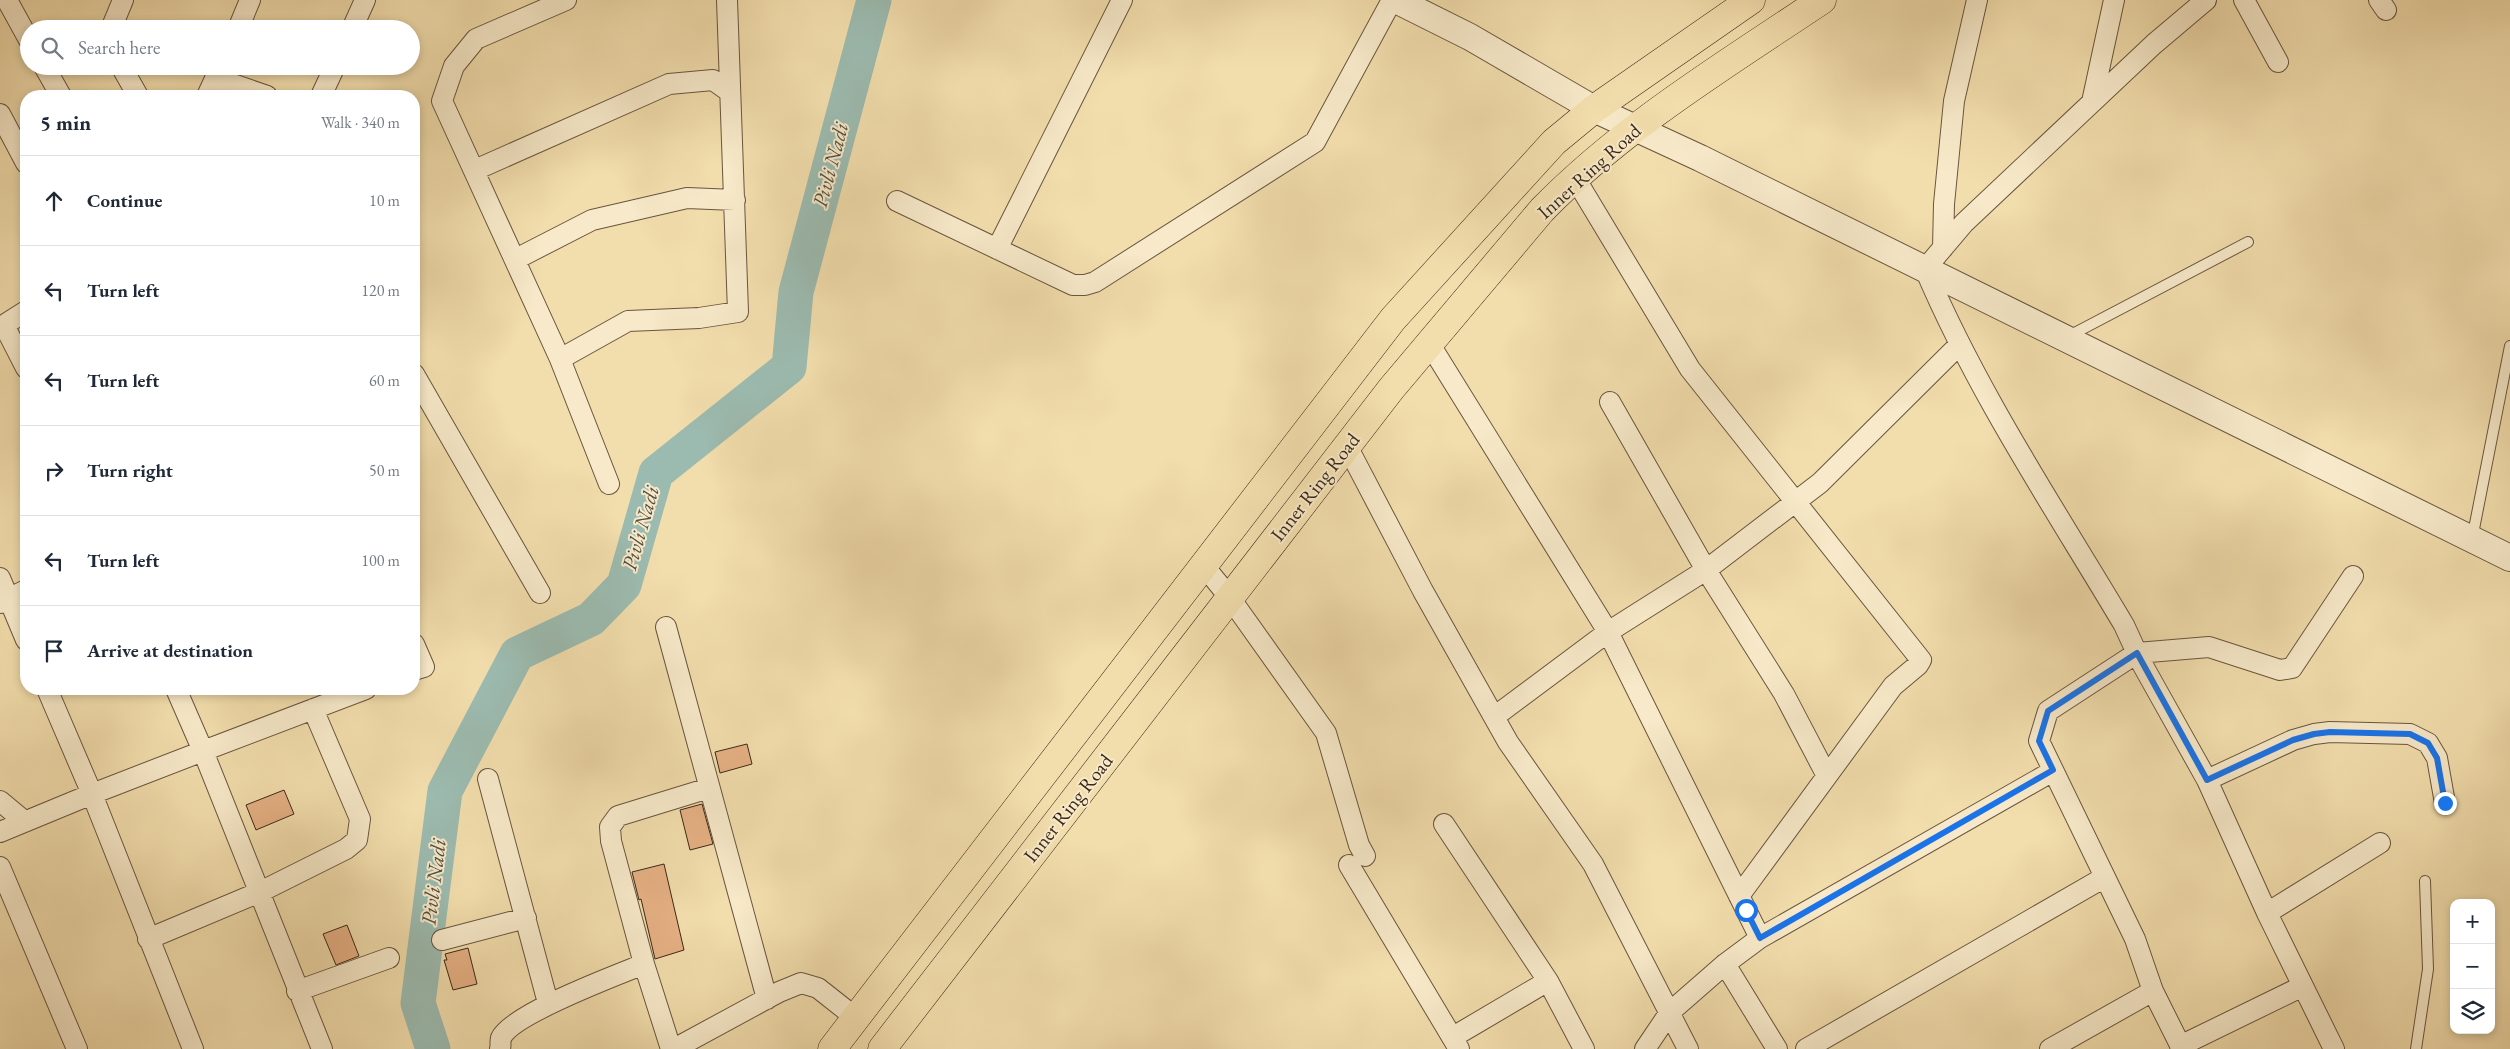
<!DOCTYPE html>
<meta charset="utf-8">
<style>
:root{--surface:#fff;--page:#f6f6f7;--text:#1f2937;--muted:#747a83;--line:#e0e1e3}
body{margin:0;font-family:"EB Garamond",serif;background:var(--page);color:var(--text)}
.controls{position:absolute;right:15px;bottom:15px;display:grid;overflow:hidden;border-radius:10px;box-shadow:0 2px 8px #0003}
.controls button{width:45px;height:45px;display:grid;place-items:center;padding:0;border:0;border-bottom:1px solid var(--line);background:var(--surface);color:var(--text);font:25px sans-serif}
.stop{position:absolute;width:15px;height:15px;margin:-11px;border:4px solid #1a73e8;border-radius:50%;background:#fff}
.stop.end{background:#1a73e8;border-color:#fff;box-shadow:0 1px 5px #0008}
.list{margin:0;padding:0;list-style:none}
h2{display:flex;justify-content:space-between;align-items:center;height:65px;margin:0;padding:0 20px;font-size:21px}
h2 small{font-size:16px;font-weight:400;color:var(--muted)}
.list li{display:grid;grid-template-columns:32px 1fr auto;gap:15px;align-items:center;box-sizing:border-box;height:90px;padding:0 20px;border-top:1px solid var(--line)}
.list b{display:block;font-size:19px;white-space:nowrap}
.list em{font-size:16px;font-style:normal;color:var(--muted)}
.icon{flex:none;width:28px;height:28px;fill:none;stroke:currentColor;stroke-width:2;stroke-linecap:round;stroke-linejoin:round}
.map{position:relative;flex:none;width:2510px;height:1049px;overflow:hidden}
.search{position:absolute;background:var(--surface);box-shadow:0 2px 8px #0003;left:20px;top:20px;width:400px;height:55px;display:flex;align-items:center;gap:12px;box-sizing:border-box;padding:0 18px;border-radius:28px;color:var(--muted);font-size:19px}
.panel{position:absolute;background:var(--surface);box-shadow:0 2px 8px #0003;left:20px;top:90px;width:400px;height:605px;border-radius:20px}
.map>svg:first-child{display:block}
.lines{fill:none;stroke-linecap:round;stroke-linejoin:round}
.river{stroke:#9cbbb0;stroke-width:35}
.building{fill:#e5b084;stroke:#3b2819}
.service-casing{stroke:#69553e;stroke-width:12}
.minor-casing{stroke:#69553e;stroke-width:22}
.tertiary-casing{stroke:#69553e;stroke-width:28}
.trunk-casing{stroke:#3b2819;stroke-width:29}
.service{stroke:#f7e9c9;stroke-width:10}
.minor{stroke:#f7e9c9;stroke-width:20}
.tertiary{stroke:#f7e9c9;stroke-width:26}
.trunk{stroke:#f2ddac;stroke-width:28}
.route{stroke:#1a73e8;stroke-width:6}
.labels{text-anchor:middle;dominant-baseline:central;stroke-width:4;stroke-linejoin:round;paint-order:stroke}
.street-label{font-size:20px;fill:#3b2819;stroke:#f7e9c9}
.water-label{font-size:21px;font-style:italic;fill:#534d3f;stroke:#f7e9c9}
</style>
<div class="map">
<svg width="2510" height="1049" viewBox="0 0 2510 1049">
<rect width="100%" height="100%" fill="#f2ddac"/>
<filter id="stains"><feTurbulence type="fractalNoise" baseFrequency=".004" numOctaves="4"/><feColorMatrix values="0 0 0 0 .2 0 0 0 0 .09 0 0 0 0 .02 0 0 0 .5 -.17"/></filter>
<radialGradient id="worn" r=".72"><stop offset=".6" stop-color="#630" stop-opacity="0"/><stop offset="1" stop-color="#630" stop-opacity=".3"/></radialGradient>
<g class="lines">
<!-- river -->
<path class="river" d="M433,1049L418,1003L445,791L517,654L591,619L624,585L656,473L789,367L796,292L874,0"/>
</g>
<!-- building -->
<path class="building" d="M747,744L752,764L720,773L715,752Z
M284,790L294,814L256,830L246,805Z
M702,804L713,844L690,850L680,810Z
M664,864L684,950L655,959L641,899L639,900L632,872Z
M347,925L359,956L336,965L323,934Z
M468,948L477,984L453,990L444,960H447L445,954Z"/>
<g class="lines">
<defs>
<path id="service" d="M2067,337L2248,242
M2472,539L2510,346
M2416,1049L2428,969L2425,881"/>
<path id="minor" d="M7,0L29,40
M566,0L476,39L454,66L442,101L560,359L609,484
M2206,0L2154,44L1964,223L1925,269C1978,394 2055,509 2124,625L2141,662L2207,780L2267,913L2334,1049
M2244,0L2278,62
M2379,0L2386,10
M111,29L123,0
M238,29L250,0
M352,29L365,0
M44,66L61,96
M121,66L138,96
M215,78L267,96
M207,96L221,66
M321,96L335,66
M2092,102L2114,0
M0,114L26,163
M475,170L669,84L713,80L730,92
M1575,178L1690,369L1921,660L1918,665L1893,686L1739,896
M897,201L1073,285H1085L1095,282L1315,142L1392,0
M1943,248L1944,204L1954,101L1977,0
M997,249L1122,0
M516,259L592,220L687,198L735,200
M4,325L26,311
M0,326L4,325L26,368
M1429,343L1608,632L1760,938
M560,359L628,321L699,318L738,312L727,0
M414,374L540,593
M1610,402L1706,570L1784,694L1827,776
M1347,446L1423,591L1508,742L1593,864L1688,1049
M1204,566L1230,598L1326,733L1359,845L1365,856
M0,578L26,640
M0,603L26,590
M666,627L767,999
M414,644L424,667L414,670
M176,689L203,751L366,689
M1494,717L1608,632L1706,570L1820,483L1960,344
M488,779L548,1003
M2207,780L2293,740L2314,734L2330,732L2410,734L2428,743L2437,758L2445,803
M0,801L24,821
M1444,824L1548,981L1584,1049
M0,832L92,794L47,689
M1349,865L1459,1049
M0,867L77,1049
M2267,913L2380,843
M148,939L260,892L346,849L357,840L360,819L313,709
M442,940L526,918
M644,964L671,1049
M1725,964L1777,1049
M297,991L389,958
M1453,1037L1548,981
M2180,1046L2303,986
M193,1049L92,794L203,751L322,1049
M500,1049C501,1046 500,1040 501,1038C512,1014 617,975 644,964L611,841L610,827L618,816L709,788
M674,1049L779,992L801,983L818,988L856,1018
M1645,1049L1670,1012L1725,964L1760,938L2053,771
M1806,1049L2105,877
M2050,1049L2153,991
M2182,1049L2153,991L2135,939L2039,741L2048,711L2137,653L2209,647L2280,670L2292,668L2353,576"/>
<path id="tertiary" d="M1396,0L1470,37L1594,109L1700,158L2510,558"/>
<path id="trunk" d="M832,1049L1393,319L1554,142L1594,109L1751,0
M882,1049L1391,389L1542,210C1624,126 1725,65 1822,0"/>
</defs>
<!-- service casing -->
<use href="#service" class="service-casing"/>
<!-- minor casing -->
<use href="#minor" class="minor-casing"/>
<!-- tertiary casing -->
<use href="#tertiary" class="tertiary-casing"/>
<!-- trunk casing -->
<use href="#trunk" class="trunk-casing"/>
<!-- service -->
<use href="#service" class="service"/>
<!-- minor -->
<use href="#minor" class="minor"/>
<!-- tertiary -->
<use href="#tertiary" class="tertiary"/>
<!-- trunk -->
<use href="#trunk" class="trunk"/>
</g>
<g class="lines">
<!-- route -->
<path class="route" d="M1746,910L1760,938L2053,770L2039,741L2048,711L2137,653L2207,780L2293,740L2314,734L2330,732L2410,734L2428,743L2437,758L2445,803"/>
</g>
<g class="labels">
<!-- street labels -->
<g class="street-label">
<text transform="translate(1589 171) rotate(-42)">Inner Ring Road</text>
<text transform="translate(1315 487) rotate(-52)">Inner Ring Road</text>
<text transform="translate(1068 808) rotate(-52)">Inner Ring Road</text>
</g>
<!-- water labels -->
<g class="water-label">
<text transform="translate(830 165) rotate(-75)">Pivli Nadi</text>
<text transform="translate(640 528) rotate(-74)">Pivli Nadi</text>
<text transform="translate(433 882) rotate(-83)">Pivli Nadi</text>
</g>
</g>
<rect width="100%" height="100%" filter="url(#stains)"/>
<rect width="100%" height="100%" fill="url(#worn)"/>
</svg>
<div class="controls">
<button>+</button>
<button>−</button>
<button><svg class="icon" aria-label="layers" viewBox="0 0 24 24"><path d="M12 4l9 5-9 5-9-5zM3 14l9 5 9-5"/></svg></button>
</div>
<div class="stop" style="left:1746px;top:910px"></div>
<div class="stop end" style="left:2445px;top:803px"></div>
<div class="search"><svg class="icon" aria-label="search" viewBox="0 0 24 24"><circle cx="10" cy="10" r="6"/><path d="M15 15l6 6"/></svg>Search here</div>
<section class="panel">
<h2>5 min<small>Walk · 340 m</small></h2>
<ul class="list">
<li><svg class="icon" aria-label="ahead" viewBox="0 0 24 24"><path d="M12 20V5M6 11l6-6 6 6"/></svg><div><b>Continue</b></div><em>10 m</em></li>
<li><svg class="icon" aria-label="left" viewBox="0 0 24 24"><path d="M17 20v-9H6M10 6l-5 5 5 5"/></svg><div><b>Turn left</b></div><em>120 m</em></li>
<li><svg class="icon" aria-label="left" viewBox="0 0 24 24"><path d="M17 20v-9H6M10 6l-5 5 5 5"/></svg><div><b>Turn left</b></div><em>60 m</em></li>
<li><svg class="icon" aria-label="right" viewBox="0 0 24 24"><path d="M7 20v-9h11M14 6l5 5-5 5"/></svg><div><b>Turn right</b></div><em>50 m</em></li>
<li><svg class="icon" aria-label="left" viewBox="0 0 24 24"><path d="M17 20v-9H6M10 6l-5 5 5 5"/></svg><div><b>Turn left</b></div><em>100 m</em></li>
<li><svg class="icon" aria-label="arrive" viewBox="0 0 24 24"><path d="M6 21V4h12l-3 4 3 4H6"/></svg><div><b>Arrive at destination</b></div></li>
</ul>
</section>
</div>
